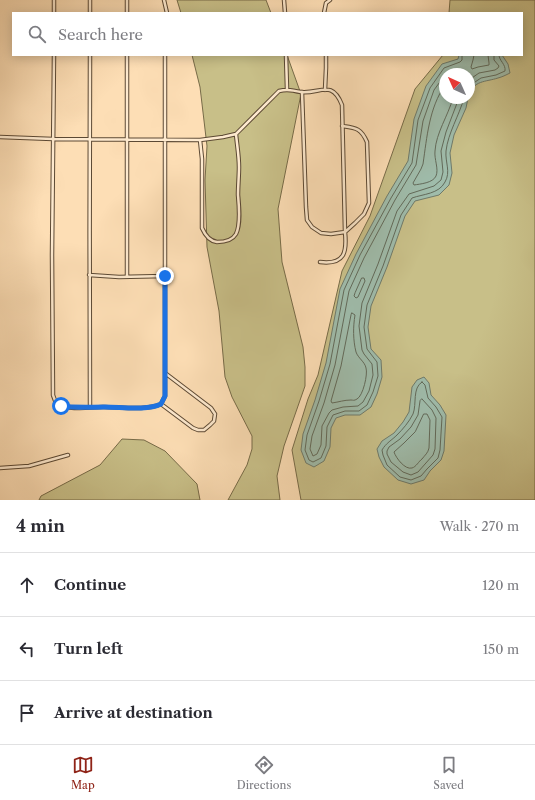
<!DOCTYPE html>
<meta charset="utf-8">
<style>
:root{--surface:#fff;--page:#f2f2f3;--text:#2b2b33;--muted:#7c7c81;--line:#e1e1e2;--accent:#8f2418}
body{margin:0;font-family:"Libre Caslon Text",serif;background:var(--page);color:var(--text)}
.compass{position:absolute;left:439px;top:68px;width:36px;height:36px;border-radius:50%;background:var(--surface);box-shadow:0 2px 10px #0003;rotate:315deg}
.stop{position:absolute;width:12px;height:12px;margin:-9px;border:3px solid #1a73e8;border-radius:50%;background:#fff}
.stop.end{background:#1a73e8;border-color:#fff;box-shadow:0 1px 4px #0008}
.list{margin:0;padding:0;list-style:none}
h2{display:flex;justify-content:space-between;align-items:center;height:52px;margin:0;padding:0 16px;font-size:17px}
h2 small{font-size:13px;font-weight:400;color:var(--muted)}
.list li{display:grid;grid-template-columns:26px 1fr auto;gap:12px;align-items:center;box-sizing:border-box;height:64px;padding:0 16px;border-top:1px solid var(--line)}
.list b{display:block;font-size:15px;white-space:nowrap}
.list em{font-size:13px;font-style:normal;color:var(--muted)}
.icon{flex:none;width:22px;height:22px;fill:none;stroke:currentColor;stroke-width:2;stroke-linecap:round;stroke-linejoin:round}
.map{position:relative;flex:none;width:535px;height:500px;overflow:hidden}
.search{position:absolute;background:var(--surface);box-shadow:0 2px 10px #0003;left:12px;right:12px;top:12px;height:44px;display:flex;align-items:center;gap:10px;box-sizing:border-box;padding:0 14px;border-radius:0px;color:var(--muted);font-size:15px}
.sheet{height:244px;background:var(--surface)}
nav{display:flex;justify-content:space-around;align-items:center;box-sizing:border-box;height:56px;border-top:1px solid var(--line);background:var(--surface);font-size:11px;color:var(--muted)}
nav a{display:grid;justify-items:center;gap:2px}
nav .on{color:var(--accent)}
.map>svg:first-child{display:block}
.green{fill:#c8bf88;stroke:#776b48;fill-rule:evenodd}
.water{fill:#9fbcab;stroke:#6f7a6a}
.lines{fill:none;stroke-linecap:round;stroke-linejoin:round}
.shore{stroke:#626a5a;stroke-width:1}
.service-casing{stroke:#5c4934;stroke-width:4.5}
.service{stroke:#feeacf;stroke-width:2.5}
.route{stroke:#1a73e8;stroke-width:5}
</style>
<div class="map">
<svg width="535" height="500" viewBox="0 0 535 500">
<rect width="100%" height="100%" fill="#fddeb5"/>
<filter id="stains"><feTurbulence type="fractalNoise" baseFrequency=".005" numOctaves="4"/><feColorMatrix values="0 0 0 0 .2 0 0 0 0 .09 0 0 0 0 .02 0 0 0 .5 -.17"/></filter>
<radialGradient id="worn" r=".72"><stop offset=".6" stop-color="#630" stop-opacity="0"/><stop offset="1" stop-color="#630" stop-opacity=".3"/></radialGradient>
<!-- green -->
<path class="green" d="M177,0H266L271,13H181Z
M450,0H535V500H301L292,450L308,399L318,375L342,271L370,216L415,89L443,55H522V13H449ZM445,74H469V98H445Z
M192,55H287L301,94L278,209L282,262L303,347L305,367V386L284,446L277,476L280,500H228L247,465L252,449V436L232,397L225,377L219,311L207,247L205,180L207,146L200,87Z
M122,439L144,440L165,451L197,484L200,500H39L41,496L100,465Z"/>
<!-- water -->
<path class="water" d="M459,55H502L508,64L510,73C506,75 502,77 498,78C486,82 473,80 469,96V74H445V98H468L466,108L454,135L450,153L452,173L449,185L439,195L415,201L405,216L387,267L371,306L368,327L371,349L381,360L382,377L377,394L371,407L360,415H345L336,418L331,428L330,447L324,461L314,467L306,463L301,450L303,434L315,400L326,363L340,289L356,254L387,196L408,161L414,119L426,86L442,64L458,59Z
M424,377L429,383L431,395L440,405L446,415L444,451L441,460L430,471L424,480L411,484L398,480L384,467L379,457L377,449L382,441L394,433L403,422L409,412L412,387L417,380Z"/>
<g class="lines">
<!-- shore -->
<path class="shore" d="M462,55V60L460,62L444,68L430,88L418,120L412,163L391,198L360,255L344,290L330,364L319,401L307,435L305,450L309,460L313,462L321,458L326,446L327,427L333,415L345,411H359L367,405L373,392L378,376L377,362L367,349L364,327L367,305L383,266L401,215L412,198C423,194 439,194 445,182C451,172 445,162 446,151C448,133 459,116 464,98
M474,55L473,60L471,67L472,69L478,67L489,65V63L488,55
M445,75L434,90L423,121L416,165L395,200L364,258L349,291L335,365L324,403L312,436L310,449L313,456L317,454L321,445L322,426L329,413L332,410L343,407L358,406L363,402L369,391L373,375L372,364L364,354L362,350L359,326L362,303L378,264L397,211L409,194L434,186L441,180L443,172L441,151L446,132L459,98
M469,80L479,73L495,70L498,68L499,66L494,60V55
M445,85C429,108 427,137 423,164L421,169L413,183L414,185C420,184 433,183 436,176C439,169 434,159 435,151C436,133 448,116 453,98
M469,86L481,78L496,75L505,71C506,64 499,61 499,55
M362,278H364L365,281L358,297L356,298L354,296L355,293Z
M352,313L355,315C353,327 353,340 356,352C358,358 365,362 366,368C368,374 363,396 357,399C354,401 353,400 351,400C344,400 339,402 332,403L331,401L341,366L351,315Z
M422,382L425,385L428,398L436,407L442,417L440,450L438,458L427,469L421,476L411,480L400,477L387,465L383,455L382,450C386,443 392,440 397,435C403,429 409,422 413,414C417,404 412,388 422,382Z
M422,399L432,410L436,418L435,449L433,455L418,472L411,475L403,472L391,462L387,454V451L389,447L400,439L411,427L418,415L420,401Z
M424,414H427L430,420L429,448C428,453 425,455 422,459C419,461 416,467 412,468C405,470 396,458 394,452L404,443L415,432Z"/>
<defs>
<path id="service" d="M90,0V13
M127,0V13
M164,0L167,13
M284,0L285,13
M54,13V0
M324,13L326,3L330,0
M54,55L52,255L53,395C55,401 56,405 62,406C75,410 90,407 103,407C120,407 146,411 161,404L165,396V55
M90,55C90,172 89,290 90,407
M127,55V277
M286,55L287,89
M325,90L326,68V55
M0,137L53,139L200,140L223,137L236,134L279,91C290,88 291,91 301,92C320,94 332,79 342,105L345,232L331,234L321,233L312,227L307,220L306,207L302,92
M200,140L202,159V228C205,235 209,241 217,242C224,242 232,241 236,234C241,224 239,206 238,195C238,186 239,176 239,167C239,156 237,145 236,134
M320,262C345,265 347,252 345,232L355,223L364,214L369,203L367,142C361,128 356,128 342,126
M89,275L119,277L165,276
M161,404L193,428L198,430H204L210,425L214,421L215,414L211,408L165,373
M0,468L29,466L68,455"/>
</defs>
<!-- service casing -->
<use href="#service" class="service-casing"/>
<!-- service -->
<use href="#service" class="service"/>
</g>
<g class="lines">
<!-- route -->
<path class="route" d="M61,406C76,408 90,407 105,407C122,407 146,411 161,404L165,396V276"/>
</g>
<rect width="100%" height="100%" filter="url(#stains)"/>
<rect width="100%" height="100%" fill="url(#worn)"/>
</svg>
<svg class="compass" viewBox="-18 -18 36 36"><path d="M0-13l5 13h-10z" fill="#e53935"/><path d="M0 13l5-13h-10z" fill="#7c7c81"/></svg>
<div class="stop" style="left:61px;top:406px"></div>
<div class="stop end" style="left:165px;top:276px"></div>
<div class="search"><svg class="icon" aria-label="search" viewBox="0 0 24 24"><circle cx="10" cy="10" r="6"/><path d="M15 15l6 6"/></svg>Search here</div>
</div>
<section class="sheet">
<h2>4 min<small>Walk · 270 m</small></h2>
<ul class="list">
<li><svg class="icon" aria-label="ahead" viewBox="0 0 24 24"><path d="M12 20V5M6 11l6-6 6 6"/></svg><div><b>Continue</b></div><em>120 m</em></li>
<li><svg class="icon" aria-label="left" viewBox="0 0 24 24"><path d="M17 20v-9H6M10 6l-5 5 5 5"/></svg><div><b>Turn left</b></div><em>150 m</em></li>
<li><svg class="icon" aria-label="arrive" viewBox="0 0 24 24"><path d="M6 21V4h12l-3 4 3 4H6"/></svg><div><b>Arrive at destination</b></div></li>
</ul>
</section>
<nav>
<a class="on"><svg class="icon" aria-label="map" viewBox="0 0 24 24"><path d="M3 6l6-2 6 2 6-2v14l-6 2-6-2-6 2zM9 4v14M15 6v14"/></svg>Map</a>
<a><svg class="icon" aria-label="directions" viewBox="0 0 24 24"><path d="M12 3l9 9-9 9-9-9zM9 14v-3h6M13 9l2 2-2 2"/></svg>Directions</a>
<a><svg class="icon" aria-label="saved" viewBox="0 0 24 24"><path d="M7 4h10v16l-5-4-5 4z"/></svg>Saved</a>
</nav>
